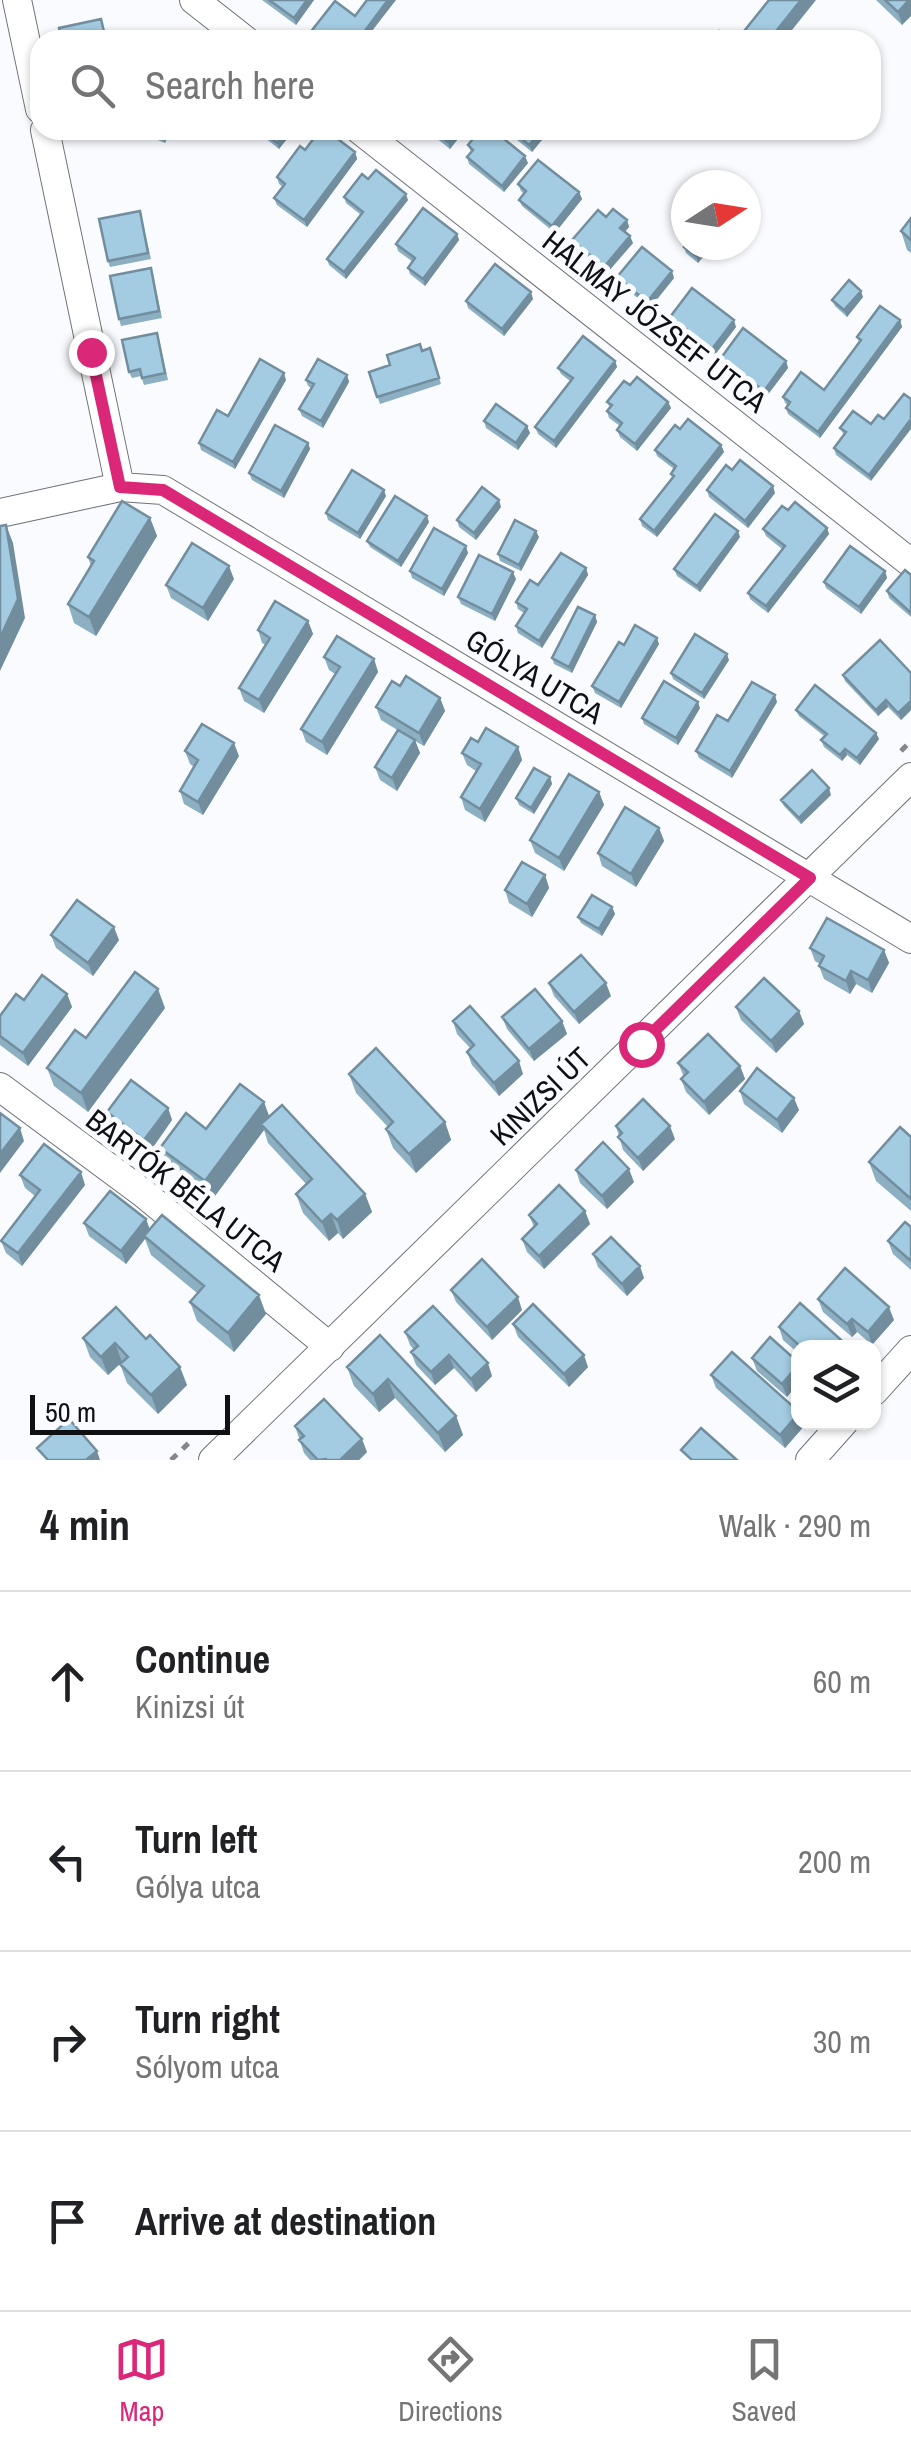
<!DOCTYPE html>
<meta charset="utf-8">
<style>
:root{--surface:#fff;--page:#f6f6f6;--text:#202124;--muted:#757577;--line:#e0e0e0;--accent:#db2777}
body{margin:0;font-family:"Archivo Narrow",sans-serif;background:var(--page);color:var(--text)}
.controls{position:absolute;right:30px;bottom:30px;display:grid;overflow:hidden;border-radius:20px;box-shadow:0 2px 8px #0004}
.controls button{width:90px;height:90px;display:grid;place-items:center;padding:0;border:0;border-bottom:2px solid var(--line);background:var(--surface);color:var(--text);font:50px sans-serif}
.compass{position:absolute;left:671px;top:170px;width:90px;height:90px;border-radius:50%;background:var(--surface);box-shadow:0 2px 8px #0004;rotate:78deg}
.scale{position:absolute;left:30px;bottom:25px;width:200px;box-sizing:border-box;padding-left:10px;border:5px solid #0f1013;border-top:0;font-size:28px;line-height:35px;white-space:nowrap;color:#0f1013;-webkit-text-stroke:8px #f9fbfe;paint-order:stroke}
.stop{position:absolute;width:30px;height:30px;margin:-22px;border:8px solid #db2777;border-radius:50%;background:#fff}
.stop.end{background:#db2777;border-color:#fff;box-shadow:0 2px 10px #0008}
.list{margin:0;padding:0;list-style:none}
h2{display:flex;justify-content:space-between;align-items:center;height:130px;margin:0;padding:0 40px;font-size:42px}
h2 small{font-size:32px;font-weight:400;color:var(--muted)}
.list li{display:grid;grid-template-columns:65px 1fr auto;gap:30px;align-items:center;box-sizing:border-box;height:180px;padding:0 40px;border-top:2px solid var(--line)}
.list b{display:block;font-size:38px;white-space:nowrap}
.list p{margin:0;font-size:32px;white-space:nowrap;color:var(--muted)}
.list em{font-size:32px;font-style:normal;color:var(--muted)}
.icon{flex:none;width:55px;height:55px;fill:none;stroke:currentColor;stroke-width:2;stroke-linecap:round;stroke-linejoin:round}
.map{position:relative;flex:none;width:911px;height:1460px;overflow:hidden}
.search{position:absolute;background:var(--surface);box-shadow:0 2px 8px #0004;left:30px;right:30px;top:30px;height:110px;display:flex;align-items:center;gap:25px;box-sizing:border-box;padding:0 35px;border-radius:30px;color:var(--muted);font-size:38px}
.sheet{height:850px;background:var(--surface)}
nav{display:flex;justify-content:space-around;align-items:center;box-sizing:border-box;height:140px;border-top:2px solid var(--line);background:var(--surface);font-size:28px;color:var(--muted)}
nav a{display:grid;justify-items:center;gap:5px}
nav .on{color:var(--accent)}
.map>svg:first-child{display:block}
.lines{fill:none;stroke-linecap:round;stroke-linejoin:round}
.minor-casing{stroke:#6d7178;stroke-width:30}
.path{stroke:#86878a;stroke-width:5;stroke-dasharray:8 8;stroke-linecap:butt}
.minor{stroke:#fff;stroke-width:28}
.wall{fill:#8cafc2}
.shaded-wall{fill:#728e9e}
.building{fill:#a3cbe1;stroke:#728e9e;stroke-width:2.5}
.route{stroke:#db2777;stroke-width:12}
.labels{text-anchor:middle;dominant-baseline:central;stroke-width:10;stroke-linejoin:round;paint-order:stroke}
.street-label{font-size:30px;fill:#0f1013;stroke:#f9fbfe}
</style>
<div class="map">
<svg width="911" height="1460" viewBox="0 0 911 1460">
<rect width="100%" height="100%" fill="#f9fbfe"/>
<g class="lines">
<defs>
<path id="minor" d="M17,0L40,109
M194,0L245,40
M45,130L120,487
M360,130L911,563
M0,513L120,487L163,490L911,939
M0,1087L143,1193L330,1347
M874,1391L911,1350
M213,1460L911,777
M810,1460L844,1422"/>
</defs>
<!-- minor casing -->
<use href="#minor" class="minor-casing"/>
<!-- path -->
<path class="path" d="M901,751L911,741
M171,1460L194,1438"/>
<!-- minor -->
<use href="#minor" class="minor"/>
</g>
<!-- wall -->
<path class="wall" d="M262,0H314L296,25Z
M876,0H911L902,25Z
M133,130H170L165,143Z
M255,130H294L279,149Z
M426,130H465L450,149Z
M510,130H550L532,152L512,136Z
M468,145L528,163L504,192L469,164L467,157L471,152Z
M305,150L355,152L357,159L307,227L277,205L274,198L283,187L279,184L277,177Z
M368,179L408,200L346,279L329,265L327,259L361,215L346,203L344,197Z
M518,184L579,192L582,199L555,233L522,206L519,200L524,194L521,191Z
M140,211L151,259L110,267L108,261Z
M606,217L627,220L629,227L625,232L633,243L607,273L575,246L572,240Z
M911,218V253L907,250L901,231Z
M457,234L459,240L425,286L410,274L408,268L413,262L398,251L396,244Z
M686,245H713L698,263L686,253L684,247Z
M153,274L162,318L121,326L119,319Z
M617,277L674,278L650,308L620,284Z
M863,297L847,317L835,306L832,300Z
M533,299L504,336L468,308L466,301Z
M670,317L736,327L714,356L673,324Z
M900,320L902,327L820,438L788,414L786,408L788,405L785,403L783,397L824,390L859,342L857,337Z
M159,339L168,380L144,385L141,376L132,378L129,372Z
M430,348L441,384L380,404L369,372Z
M721,358L786,361L788,368L766,397L723,364Z
M615,361L617,367L556,448L538,434L535,427L570,381L561,374L558,368Z
M347,375L349,382L323,428L302,416L299,409L312,388L308,386L306,380Z
M286,380L235,469L201,450L199,443L228,416Z
M630,385L668,402L671,408L637,451L620,437L617,430L620,426L609,418L607,411L610,408L607,402Z
M853,411L871,481L836,455L834,448L844,435L840,428Z
M484,421L530,433L518,450L486,428Z
M680,429L721,445L724,452L657,537L642,526L640,519L672,478L671,474L674,469L657,456L655,450Z
M308,443L310,449L284,498L252,480L249,473Z
M732,470L775,493L748,528L709,497L707,490Z
M386,496L360,539L328,520L326,513Z
M501,507L476,540L459,527L457,520Z
M788,510L827,528L829,534L768,613L750,599L748,593L782,549L766,536L763,529Z
M150,518L157,536L96,636L74,623L68,604L91,566L88,557Z
M429,522L401,567L370,547L367,541Z
M539,537L521,571L500,561L498,554Z
M740,537L700,592L677,576L674,569Z
M468,553L444,596L412,578L410,571Z
M586,568L588,575L542,648L518,633L516,626L524,613L518,609L516,602L538,585Z
M885,571L887,578L861,614L826,588L824,582Z
M911,575V617L889,598L887,591Z
M234,579L208,621L171,598L166,585Z
M516,579L495,621L461,604L458,597Z
M595,615L597,622L572,673L554,664L552,658Z
M308,621L313,634L264,713L244,701L239,688L266,645L262,643L258,630Z
M659,644L621,708L595,693L592,686L624,645Z
M324,657L374,659L378,672L327,755L306,742L301,729L335,674L329,670Z
M729,660L704,699L673,679L671,673Z
M911,673V710L901,720L888,707L878,716L845,681L843,675Z
M400,686L440,698L445,711L424,746L415,741L420,753L397,791L380,780L375,767L404,734L381,720L376,707Z
M777,702L732,778L699,758L696,751L728,721Z
M700,708L678,745L644,724L642,718Z
M796,710L876,733L879,739L860,765L847,755L842,761L824,747L821,740L824,736L799,716Z
M478,742L518,747L522,760L485,822L465,810L461,797L476,771L467,765L462,753Z
M185,751L239,756L203,815L184,804L180,791L194,767L190,764Z
M550,777L552,784L534,814L519,805L516,798Z
M599,792L604,805L564,871L535,853L530,840Z
M831,795L801,824L784,806L781,800Z
M659,828L664,841L636,887L602,866L598,853Z
M545,875L549,888L532,917L509,903L505,890Z
M612,907L615,914L602,936L581,923L578,917Z
M51,935L119,940L93,976L56,948Z
M810,948L884,950L889,963L872,993L856,984L850,994L824,979L819,966L820,964L815,961Z
M549,983L611,996L579,1024L554,996Z
M67,994L72,1007L28,1066L0,1045V1016L24,1000Z
M736,1007L799,1011L804,1024L776,1053L741,1020Z
M165,1008L88,1112L54,1086L47,1068Z
M502,1017L562,1021L567,1034L534,1061L507,1029Z
M453,1021L523,1074L499,1096L472,1065L467,1052L471,1049L457,1034Z
M678,1063L740,1066L745,1079L709,1115L686,1092L681,1079L684,1077Z
M349,1074L445,1122L451,1140L416,1173L393,1148L386,1129L388,1127L356,1093Z
M740,1091L799,1110L782,1133L744,1104Z
M168,1108L172,1120L149,1153L112,1125L107,1112Z
M269,1117L365,1194L372,1212L343,1239L338,1233L329,1241L303,1213L296,1194L307,1185L268,1143L264,1130L212,1200L167,1166L160,1148L206,1129Z
M616,1126L675,1139L643,1171L623,1150Z
M911,1137V1211L876,1181L869,1162Z
M576,1170L634,1182L607,1209L580,1183Z
M20,1175L85,1185L22,1266L6,1253L1,1241L35,1196L25,1188Z
M585,1211L590,1224L544,1269L527,1252L522,1239L534,1227L529,1215Z
M146,1219L150,1229L266,1314L234,1352L197,1321L190,1302L197,1293L151,1255L145,1239L126,1264L89,1236L84,1223Z
M911,1227V1270L893,1254L888,1241Z
M593,1254L644,1278L627,1296L598,1267Z
M451,1290L522,1310L492,1340L456,1302Z
M818,1299L894,1320L872,1345L857,1332L852,1337L823,1312Z
M116,1307L187,1385L158,1414L127,1383L120,1364L122,1362L108,1375L90,1357L83,1338Z
M513,1324L588,1367L569,1387L518,1337Z
M779,1327L850,1348H798V1353L783,1340Z
M405,1332L492,1376L476,1392L454,1368L435,1385L416,1365L411,1352L414,1350L410,1345Z
M380,1335L456,1416L463,1435L445,1452L395,1398L379,1412L354,1386L347,1367Z
M752,1358L798,1362V1383L787,1397L757,1371Z
M711,1375L805,1425L785,1448L716,1388Z
M295,1426L367,1452L359,1460H310L304,1453Z"/>
<!-- shaded-wall -->
<path class="shaded-wall" d="M307,0H314L296,25L294,18Z
M388,0H396L365,40H358Z
M801,0H816L784,40H769Z
M909,0H911V16L902,25L898,12Z
M165,130H170L165,143L163,136Z
M287,130H294L279,149L277,143Z
M458,130H465L450,149L448,142Z
M542,130H550L532,152L529,145Z
M355,152L357,159L307,227L304,220Z
M525,156L528,163L504,192L502,186Z
M579,192L582,199L555,233L552,226Z
M406,194L408,200L346,279L344,272Z
M627,220L629,227L623,234L620,228Z
M457,234L459,240L425,286L423,279Z
M630,236L633,243L607,273L604,267Z
M705,245H713L698,263L696,256Z
M672,271L674,278L650,308L647,302Z
M861,291L863,297L847,317L844,310Z
M531,292L533,299L504,336L502,329Z
M734,320L736,327L714,356L712,349Z
M900,320L902,327L820,438L818,432Z
M615,361L617,367L556,448L554,441Z
M786,361L788,368L766,397L764,391Z
M284,373L286,380L235,469L233,462Z
M347,375L349,382L323,428L321,421Z
M668,402L671,408L637,451L635,444Z
M911,419V429L871,481L869,475Z
M527,426L530,433L518,450L516,443Z
M308,443L310,449L284,498L281,491Z
M721,445L724,452L657,537L654,531Z
M773,486L775,493L748,528L745,521Z
M384,490L386,496L360,539L358,533Z
M499,500L501,507L476,540L474,533Z
M427,516L429,522L401,567L398,561Z
M150,518L157,536L96,636L89,617Z
M6,525L13,543L25,618L0,671V638Z
M827,528L829,534L768,613L766,606Z
M536,531L539,537L521,571L519,565Z
M738,531L740,537L700,592L697,586Z
M466,546L468,553L444,596L442,589Z
M229,566L234,579L208,621L203,608Z
M586,568L588,575L542,648L539,641Z
M885,571L887,578L861,614L859,607Z
M513,572L516,579L495,621L492,614Z
M595,615L597,622L572,673L569,667Z
M308,621L313,634L264,713L259,700Z
M657,638L659,644L621,708L619,702Z
M727,654L729,660L704,699L702,693Z
M374,659L378,672L327,755L322,742Z
M775,695L777,702L732,778L730,771Z
M440,698L445,711L424,746L419,733Z
M886,700L888,707L878,716L876,710Z
M911,701V710L901,720L898,713Z
M698,702L700,708L678,745L676,738Z
M876,733L879,739L860,765L857,758Z
M415,740L420,753L397,791L392,778Z
M234,743L239,756L203,815L198,802Z
M518,747L522,760L485,822L480,809Z
M845,749L847,755L842,761L840,755Z
M550,777L552,784L534,814L531,808Z
M829,788L831,795L801,824L799,818Z
M599,792L604,805L564,871L559,858Z
M659,828L664,841L636,887L631,874Z
M545,875L549,888L532,917L527,904Z
M612,907L615,914L602,936L599,929Z
M114,927L119,940L93,976L88,963Z
M884,950L889,963L872,993L868,980Z
M851,971L856,984L850,994L846,981Z
M606,983L611,996L579,1024L574,1012Z
M158,989L165,1008L88,1112L81,1093Z
M67,994L72,1007L28,1066L23,1053Z
M799,1011L804,1024L776,1053L771,1041Z
M562,1021L567,1034L534,1061L529,1049Z
M519,1061L523,1074L499,1096L494,1083Z
M740,1066L745,1079L709,1115L704,1102Z
M794,1098L799,1110L782,1133L777,1120Z
M264,1102L271,1121L261,1124L264,1130L212,1200L205,1181Z
M168,1108L172,1120L149,1153L144,1140Z
M445,1122L451,1140L416,1173L409,1154Z
M670,1126L675,1139L643,1171L638,1158Z
M20,1128L24,1141L0,1173V1154Z
M629,1169L634,1182L607,1209L602,1196Z
M81,1172L85,1185L22,1266L18,1253Z
M365,1194L372,1212L343,1239L337,1220Z
M585,1211L590,1224L544,1269L539,1256Z
M331,1214L338,1233L329,1241L322,1222Z
M146,1219L150,1232L126,1264L121,1251Z
M640,1266L644,1278L627,1296L622,1284Z
M259,1295L266,1314L234,1352L228,1333Z
M518,1297L522,1310L492,1340L487,1327Z
M889,1307L894,1320L872,1345L868,1332Z
M852,1319L857,1332L852,1337L847,1324Z
M115,1343L122,1362L108,1375L101,1357Z
M449,1355L454,1368L435,1385L431,1372Z
M584,1355L588,1367L569,1387L564,1374Z
M488,1363L492,1376L476,1392L471,1379Z
M798,1365V1383L787,1397L782,1384Z
M180,1367L187,1385L158,1414L151,1395Z
M388,1379L395,1398L379,1412L373,1394Z
M798,1414V1422H804L805,1425L785,1448L780,1435Z
M456,1416L463,1435L445,1452L438,1433Z
M362,1439L367,1452L359,1460H340Z
M97,1451L100,1460H86Z"/>
<!-- building -->
<path class="building" d="M269,0H307L294,18Z
M367,0H388L358,40H317L309,34L335,1L355,16Z
M769,0H801L769,40H737Z
M885,0H909L898,12Z
M101,19L106,40H62L59,28Z
M719,31L730,40H712Z
M147,130H165L163,136Z
M261,130H287L277,143Z
M320,130H326L355,152L304,220L274,198L285,184L277,177L300,146L305,150Z
M432,130H458L448,142Z
M480,130H493L525,156L502,186L467,157L473,150L468,145Z
M511,130H542L529,145Z
M538,160L579,192L552,226L519,200L526,191L518,184Z
M376,170L406,194L344,272L327,259L363,212L344,197L362,174L368,179Z
M423,208L457,234L423,279L408,268L415,258L396,244Z
M613,209L627,220L620,228L630,236L604,267L572,240L598,210L606,217Z
M140,211L148,253L108,261L99,219Z
M911,218V240L901,231Z
M686,244V245H705L696,256L684,247Z
M642,247L672,271L647,302L617,277Z
M495,264L531,292L502,329L466,301Z
M151,268L159,311L119,319L110,276Z
M849,280L861,291L844,310L832,300Z
M692,288L734,320L712,349L670,317Z
M880,306L900,320L818,432L786,408L790,402L783,397L801,372L824,390L861,340L857,337Z
M743,328L786,361L764,391L721,358Z
M157,333L165,373L142,378L140,369L129,372L122,340Z
M583,336L615,361L554,441L535,427L573,378L558,368Z
M420,344L422,351L430,348L439,378L377,397L369,372L390,365L387,355Z
M260,359L284,373L233,462L199,443L217,410L228,416Z
M318,359L347,375L321,421L299,409L314,384L306,380Z
M637,377L668,402L635,444L617,430L622,423L607,411L612,405L607,402L624,381L630,385Z
M904,394L911,399V419L869,475L834,448L846,432L840,428L853,411L871,424L878,415L884,419Z
M496,404L527,426L516,443L484,421Z
M688,419L721,445L654,531L640,519L674,476L671,474L676,466L655,450L675,425L680,429Z
M275,425L308,443L281,491L249,473Z
M740,460L773,486L745,521L707,490L726,465L732,470Z
M352,470L384,490L358,533L326,513Z
M482,487L499,500L474,533L457,520Z
M395,496L427,516L398,561L367,541Z
M122,501L150,518L89,617L68,604L94,561L88,557Z
M795,502L827,528L766,606L748,593L785,546L763,529L782,506L788,510Z
M715,514L738,531L697,586L674,569Z
M515,520L536,531L519,565L498,554Z
M6,525L18,599L0,638V526Z
M434,528L466,546L442,589L410,571Z
M192,543L229,566L203,608L166,585Z
M850,546L885,571L859,607L824,582Z
M561,553L586,568L539,641L516,626L527,609L516,602L530,580L538,585Z
M479,555L513,572L492,614L458,597Z
M905,570L911,575V613L887,591Z
M275,601L308,621L259,700L239,688L270,638L258,630Z
M578,607L595,615L569,667L552,658Z
M635,625L657,638L619,702L592,686L619,642L624,645Z
M695,634L727,654L702,693L671,673Z
M337,636L374,659L322,742L301,729L340,667L324,657Z
M880,640L911,673V701L898,713L886,700L876,710L843,675Z
M406,676L440,698L419,733L376,707L392,681L400,686Z
M664,681L698,702L676,738L642,718Z
M752,682L775,695L730,771L696,751L717,715L728,721Z
M815,685L876,733L857,758L845,749L840,755L821,740L827,734L796,710Z
M202,724L234,743L198,802L180,791L198,760L185,751Z
M486,728L518,747L480,809L461,797L481,764L462,753L471,738L478,742Z
M398,730L415,740L392,778L375,767Z
M534,768L550,777L531,808L516,798Z
M812,770L829,788L799,818L781,800Z
M569,774L599,792L559,858L530,840Z
M625,807L659,828L631,874L598,853Z
M522,862L545,875L527,904L505,890Z
M592,895L612,907L599,929L578,917Z
M77,900L114,927L88,963L51,935Z
M827,918L884,950L868,980L851,971L846,981L819,966L824,956L810,948Z
M581,955L606,983L574,1012L549,983Z
M135,972L158,989L81,1093L47,1068L75,1030L86,1038Z
M42,975L67,994L23,1053L0,1036V1016L16,994L24,1000Z
M764,978L799,1011L771,1041L736,1007Z
M535,989L562,1021L529,1049L502,1017Z
M470,1006L519,1061L494,1083L467,1052L474,1045L453,1021Z
M708,1034L740,1066L704,1102L681,1079L688,1072L678,1063Z
M376,1048L445,1122L409,1154L386,1129L393,1122L349,1074Z
M757,1068L794,1098L777,1120L740,1091Z
M131,1080L168,1108L144,1140L107,1112Z
M240,1084L264,1102L205,1181L160,1148L186,1113L206,1129Z
M643,1099L670,1126L638,1158L618,1137L622,1133L616,1126Z
M282,1105L365,1194L337,1220L331,1214L322,1222L296,1194L312,1179L261,1124Z
M0,1113L20,1128L0,1154Z
M900,1127L911,1137V1199L869,1162Z
M603,1142L629,1169L602,1196L576,1170Z
M44,1144L81,1172L18,1253L1,1241L40,1190L20,1175Z
M559,1185L585,1211L539,1256L522,1239L537,1224L529,1215Z
M110,1191L146,1219L121,1251L84,1223Z
M162,1215L259,1295L228,1333L190,1302L204,1286L144,1236Z
M905,1222L911,1227V1261L888,1241Z
M611,1237L640,1266L622,1284L593,1254Z
M482,1259L518,1297L487,1327L451,1290Z
M845,1268L889,1307L868,1332L852,1319L847,1324L818,1299Z
M800,1303L850,1348H802L779,1327Z
M533,1304L584,1355L564,1374L513,1324Z
M433,1306L488,1363L471,1379L449,1355L431,1372L411,1352L418,1346L405,1332Z
M116,1307L146,1339L150,1335L180,1367L151,1395L120,1364L128,1357L115,1343L101,1357L83,1338Z
M380,1335L456,1416L438,1433L388,1379L373,1394L347,1367Z
M770,1337L798,1362V1365L782,1384L752,1358Z
M732,1352L798,1411V1414L780,1435L711,1375Z
M324,1399L362,1439L340,1460H327L326,1459L318,1460L299,1440L304,1436L295,1426Z
M69,1419L97,1451L86,1460H48L37,1448Z
M701,1428L737,1460H692L681,1450Z"/>
<g class="lines">
<!-- route -->
<path class="route" d="M91,352L120,487L163,490L810,878L641,1044"/>
</g>
<g class="labels">
<!-- street labels -->
<g class="street-label">
<text transform="translate(655 321) rotate(38)">HALMAY JÓZSEF UTCA</text>
<text transform="translate(535 676) rotate(31)">GÓLYA UTCA</text>
<text transform="translate(540 1096) rotate(-44)">KINIZSI ÚT</text>
<text transform="translate(186 1190) rotate(38)">BARTÓK BÉLA UTCA</text>
</g>
</g>
</svg>
<div class="controls">
<button><svg class="icon" aria-label="layers" viewBox="0 0 24 24"><path d="M12 4l9 5-9 5-9-5zM3 14l9 5 9-5"/></svg></button>
</div>
<svg class="compass" viewBox="-18 -18 36 36"><path d="M0-13l5 13h-10z" fill="#e53935"/><path d="M0 13l5-13h-10z" fill="#757577"/></svg>
<div class="scale">50 m</div>
<div class="stop" style="left:641px;top:1044px"></div>
<div class="stop end" style="left:91px;top:352px"></div>
<div class="search"><svg class="icon" aria-label="search" viewBox="0 0 24 24"><circle cx="10" cy="10" r="6"/><path d="M15 15l6 6"/></svg>Search here</div>
</div>
<section class="sheet">
<h2>4 min<small>Walk · 290 m</small></h2>
<ul class="list">
<li><svg class="icon" aria-label="ahead" viewBox="0 0 24 24"><path d="M12 20V5M6 11l6-6 6 6"/></svg><div><b>Continue</b><p>Kinizsi út</p></div><em>60 m</em></li>
<li><svg class="icon" aria-label="left" viewBox="0 0 24 24"><path d="M17 20v-9H6M10 6l-5 5 5 5"/></svg><div><b>Turn left</b><p>Gólya utca</p></div><em>200 m</em></li>
<li><svg class="icon" aria-label="right" viewBox="0 0 24 24"><path d="M7 20v-9h11M14 6l5 5-5 5"/></svg><div><b>Turn right</b><p>Sólyom utca</p></div><em>30 m</em></li>
<li><svg class="icon" aria-label="arrive" viewBox="0 0 24 24"><path d="M6 21V4h12l-3 4 3 4H6"/></svg><div><b>Arrive at destination</b></div></li>
</ul>
</section>
<nav>
<a class="on"><svg class="icon" aria-label="map" viewBox="0 0 24 24"><path d="M3 6l6-2 6 2 6-2v14l-6 2-6-2-6 2zM9 4v14M15 6v14"/></svg>Map</a>
<a><svg class="icon" aria-label="directions" viewBox="0 0 24 24"><path d="M12 3l9 9-9 9-9-9zM9 14v-3h6M13 9l2 2-2 2"/></svg>Directions</a>
<a><svg class="icon" aria-label="saved" viewBox="0 0 24 24"><path d="M7 4h10v16l-5-4-5 4z"/></svg>Saved</a>
</nav>
